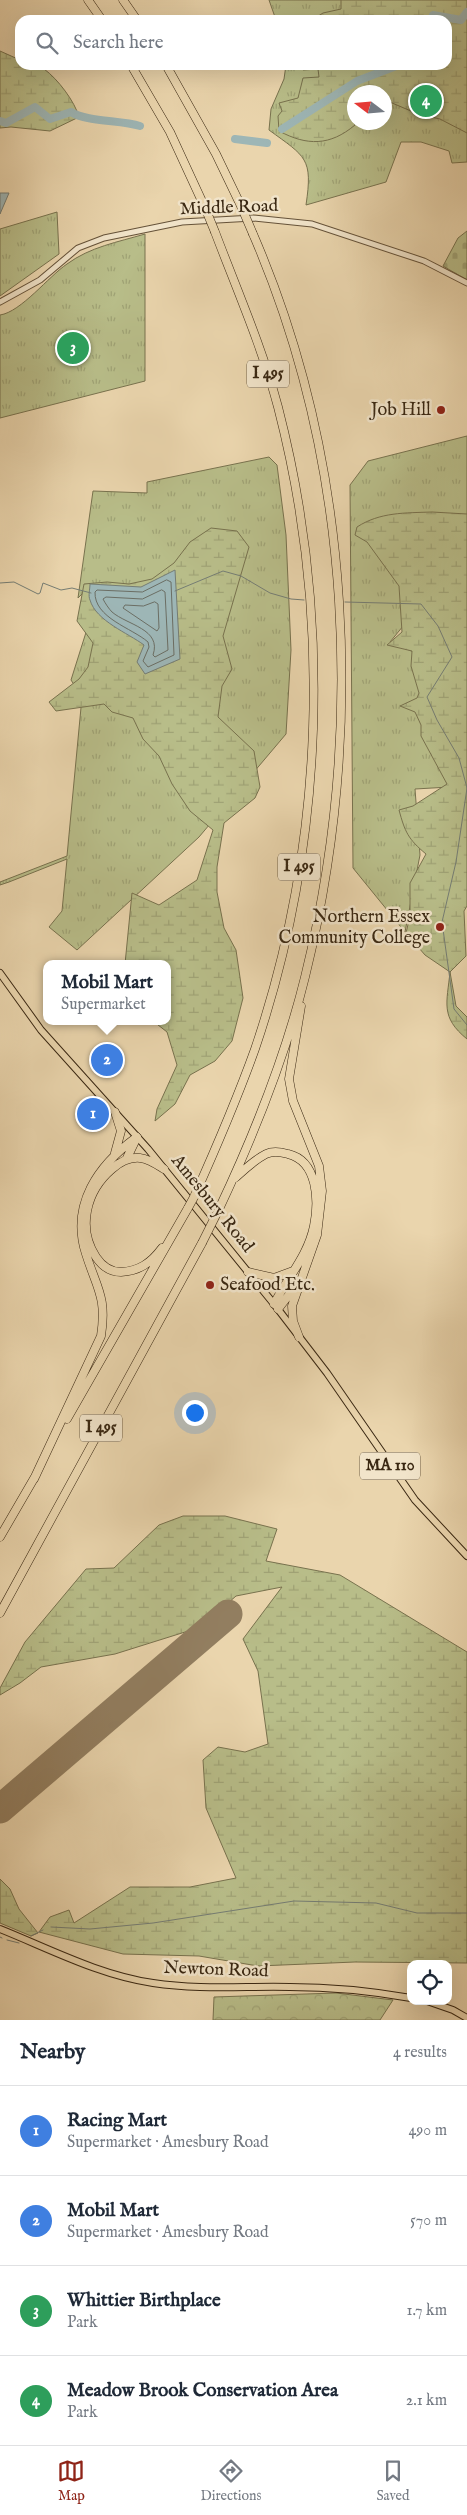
<!DOCTYPE html>
<meta charset="utf-8">
<style>
:root{--surface:#fff;--page:#f2f2f3;--text:#1f2937;--muted:#747a83;--line:#e0e1e3;--accent:#8f2418}
body{margin:0;font-family:"IM FELL English",serif;background:var(--page);color:var(--text)}
.controls{position:absolute;right:15px;bottom:15px;display:grid;overflow:hidden;border-radius:10px;box-shadow:0 5px 20px #0002}
.controls button{width:45px;height:45px;display:grid;place-items:center;padding:0;border:0;border-bottom:1px solid var(--line);background:var(--surface);color:var(--text);font:25px sans-serif}
.compass{position:absolute;left:347px;top:85px;width:45px;height:45px;border-radius:50%;background:var(--surface);box-shadow:0 5px 20px #0002;rotate:286deg}
.you{position:absolute;left:194px;top:1412px;width:18px;height:18px;margin:-12px;border:4px solid #fff;border-radius:50%;background:#1a73e8;box-shadow:0 0 0 8px #1a73e833}
.badge{display:grid;place-items:center;width:32px;height:32px;border-radius:50%;background:var(--accent);color:#fff;font-size:16px;font-weight:700}
.pin{position:absolute;translate:-50% -50%;border:2px solid #fff;box-shadow:0 1px 5px #0006}
.popup{position:absolute;left:43px;top:960px;width:128px;height:65px;box-sizing:border-box;display:grid;place-content:center;border-radius:10px;background:var(--surface);filter:drop-shadow(0 1px 4px #0005);font-size:16px;white-space:nowrap;color:var(--muted)}
.popup b{font-size:19px;color:var(--text)}
.popup::after{content:'';position:absolute;left:50%;top:100%;margin-left:-10px;border:10px solid transparent;border-top-color:var(--surface)}
.list{margin:0;padding:0;list-style:none}
h2{display:flex;justify-content:space-between;align-items:center;height:65px;margin:0;padding:0 20px;font-size:21px}
h2 small{font-size:16px;font-weight:400;color:var(--muted)}
.list li{display:grid;grid-template-columns:32px 1fr auto;gap:15px;align-items:center;box-sizing:border-box;height:90px;padding:0 20px;border-top:1px solid var(--line)}
.list b{display:block;font-size:19px;white-space:nowrap}
.list p{margin:0;font-size:16px;white-space:nowrap;color:var(--muted)}
.list em{font-size:16px;font-style:normal;color:var(--muted)}
.icon{flex:none;width:28px;height:28px;fill:none;stroke:currentColor;stroke-width:2;stroke-linecap:round;stroke-linejoin:round}
.map{position:relative;flex:none;width:467px;height:2020px;overflow:hidden}
.search{position:absolute;background:var(--surface);box-shadow:0 5px 20px #0002;left:15px;right:15px;top:15px;height:55px;display:flex;align-items:center;gap:12px;box-sizing:border-box;padding:0 18px;border-radius:15px;color:var(--muted);font-size:19px}
.sheet{height:425px;background:var(--surface)}
nav{display:flex;justify-content:space-around;align-items:center;box-sizing:border-box;height:70px;border-top:1px solid var(--line);background:var(--surface);font-size:14px;color:var(--muted)}
nav a{display:grid;justify-items:center;gap:2px}
nav .on{color:var(--accent)}
.map>svg:first-child{display:block}
.grass{fill:url(#grass-tufts);stroke:#78724e;fill-rule:evenodd}
.forest{fill:url(#forest-crowns);stroke:#78724e}
.wetland{fill:url(#wetland-marsh);stroke:#78724e}
.cemetery{fill:url(#cemetery-stones);stroke:#78724e}
.water{fill:#9db6b6;stroke:#757d74}
.lines{fill:none;stroke-linecap:round;stroke-linejoin:round}
.shore{stroke:#6b6e64;stroke-width:1}
.stream{stroke:#757d74;stroke-width:1}
.river{stroke:#9db6b6;stroke-width:8}
.runway{stroke:#927e60;stroke-width:29}
.minor-casing{stroke:#655239;stroke-width:7}
.major-casing{stroke:#392712;stroke-width:8}
.highway-casing{stroke:#392712;stroke-width:9}
.minor{stroke:#f1e4ca;stroke-width:5}
.major{stroke:#ead5ad;stroke-width:6}
.highway{stroke:#ead5ad;stroke-width:8}
.highway-bridge-casing{stroke:#392712;stroke-width:9;stroke-linecap:butt}
.highway-bridge{stroke:#ead5ad;stroke-width:8}
.poi-dot{fill:#8f2418;stroke:#f1e4ca;stroke-width:2}
.labels{text-anchor:middle;dominant-baseline:central;stroke-width:5;stroke-linejoin:round;paint-order:stroke}
.shield{fill:#f1e4ca;stroke:#706049;stroke-width:1}
.shield-label{font-size:16px;font-weight:bold;fill:#392712}
.street-label{font-size:18px;fill:#392712;stroke:#f1e4ca}
.poi-label{font-size:18px;fill:#392712;stroke:#f1e4ca;text-anchor:end}
</style>
<div class="map">
<svg width="467" height="2020" viewBox="0 0 467 2020">
<defs>
<pattern id="grass-tufts" width="24" height="20" patternUnits="userSpaceOnUse" patternTransform="scale(1.25)"><rect width="24" height="20" fill="#b8bd89"/><path d="M3 7l-1-3M5 7V3M7 7l1-3M15 17l-1-3M17 17v-4M19 17l1-3" fill="none" stroke="#9fa275"/></pattern>
<pattern id="forest-crowns" width="20" height="18" patternUnits="userSpaceOnUse" patternTransform="scale(1.25)"><rect width="20" height="18" fill="#b8bd89"/><path d="M2 6a3 3 0 1 1 6 0M12 15a3 3 0 1 1 6 0" fill="none" stroke="#9fa275"/></pattern>
<pattern id="wetland-marsh" width="20" height="14" patternUnits="userSpaceOnUse" patternTransform="scale(1.25)"><rect width="20" height="14" fill="#b8bd89"/><path d="M1 5h8M5 5V1M11 12h8M15 12V8" fill="none" stroke="#9fa275"/></pattern>
<pattern id="cemetery-stones" width="16" height="16" patternUnits="userSpaceOnUse" patternTransform="scale(1.25)"><rect width="16" height="16" fill="#b8bd89"/><path d="M2 7V4a2 2 0 0 1 4 0v3zM10 15v-3a2 2 0 0 1 4 0v3z" fill="#9fa275"/></pattern>
</defs>
<rect width="100%" height="100%" fill="#ead5ad"/>
<filter id="stains"><feTurbulence type="fractalNoise" baseFrequency=".004" numOctaves="4"/><feColorMatrix values="0 0 0 0 .2 0 0 0 0 .09 0 0 0 0 .02 0 0 0 .5 -.17"/></filter>
<radialGradient id="worn" r=".72"><stop offset=".6" stop-color="#630" stop-opacity="0"/><stop offset="1" stop-color="#630" stop-opacity=".3"/></radialGradient>
<!-- grass -->
<path class="grass" d="M269,0H467V162L452,163L449,151L421,142H401L386,182L306,205C313,158 306,157 269,130L271,109L284,79L286,65H447V20H276ZM354,92H384V122H354Z
M57,212L59,254L0,296V229Z
M145,234V381L0,418V315C21,312 49,276 67,264C90,247 118,242 145,234Z
M467,436V548L390,642L428,658L467,786L415,789L420,855L405,932L353,868L350,485L368,461Z
M269,457L277,465L286,535L291,650L286,734L199,837L77,950L49,927L62,911L67,859L9,882L0,885V882L67,856L82,697L71,680L88,626L87,589L78,598L93,491L147,493V482Z"/>
<!-- forest -->
<path class="forest" d="M336,1993L393,2000L380,2020H213L214,1997Z"/>
<!-- wetland -->
<path class="wetland" d="M341,0H467V133L440,119L418,114L385,100L384,92H354L355,125C330,146 307,146 279,131L278,116L282,111L279,103L298,98L303,78L319,77L318,69L303,70L302,65H447V20H312L323,13L341,9Z
M0,51L20,60V65C28,65 36,65 44,69C58,79 75,102 79,117L50,131L11,127L0,128Z
M432,512L467,514V906L464,911L466,956L450,972L456,1006L467,1017V1039C440,1017 447,1003 450,972L425,955L406,933L410,916V883L426,854C408,839 405,832 399,810L413,806L447,784L421,736V725L415,712L400,706L417,698L419,693L411,666L412,651L387,645L402,632L399,586L367,542L355,535L357,527C380,512 405,513 432,512Z
M211,528L237,531L249,547L223,636L232,669L222,686L218,717L254,751L260,787L255,798L224,823L217,867V892L224,928L236,950L243,998L232,1041L215,1061L190,1075L175,1104L155,1121L157,1109L177,1065L167,1032L153,1021H167V964H125L132,893L159,905L197,880L213,830L190,811L172,784L159,756L143,739L133,718L112,712L104,704L56,711L49,702L79,679L88,667L93,643L77,621L84,584L107,582L129,584L152,579L174,563L190,542Z
M183,1516H225L277,1529L266,1561L340,1575L467,1652V1963L355,1962L258,1966L199,1956L123,1954L39,1932L50,1917L69,1910L74,1923L130,1887H190L236,1878L206,1808L203,1760L218,1747L245,1752L268,1744L258,1671L243,1639L282,1587L236,1596L201,1627L115,1654L41,1667L20,1683L0,1695V1688L25,1642L86,1569L114,1568L159,1525Z
M0,1879L10,1889L19,1909L38,1933L31,1936L0,1923Z"/>
<!-- cemetery -->
<path class="cemetery" d="M467,231V280L443,266L458,238Z"/>
<!-- water -->
<path class="water" d="M0,193H9L0,214Z
M175,570L180,659L145,674L137,662L144,645C128,633 96,621 90,600C88,596 90,589 90,584L141,587Z"/>
<g class="lines">
<!-- shore -->
<path class="shore" d="M167,580L171,582L174,655L148,667L143,661L149,647L148,642C132,628 94,618 95,592L97,590L142,592Z
M162,590L165,592L168,650L155,657L153,655C162,629 127,625 112,612C109,609 105,603 103,599L106,597L142,599Z
M155,602L158,604L159,628L157,631L123,608L125,605L143,606Z"/>
<!-- stream -->
<path class="stream" d="M0,583L14,582L38,594L40,593L43,583L61,590L72,588L91,593
M175,591L223,571L241,576L270,593L291,599L304,600
M345,602L421,604L438,626L452,657L427,697L437,720L459,758L467,788L456,862L442,922L454,1009L467,1025
M51,1927L90,1929L153,1923L294,1901L376,1903L417,1913H467
M31,1936L43,1930
M0,1937L2,1938
M7,1940L19,1943"/>
<!-- river -->
<path class="river" d="M431,20L433,15L461,20L467,12
M0,121L6,123L35,107L50,119L71,112C87,122 120,120 140,126
M282,129L357,81L399,65
M235,139L267,143"/>
<!-- runway -->
<path class="runway" d="M0,1809L228,1614"/>
<defs>
<path id="minor" d="M0,302L40,280L78,248L104,238L182,222L253,218L312,224L424,261L467,283"/>
<path id="major" d="M0,973L41,1030L148,1149L274,1304L327,1373L415,1500L467,1556
M0,1929C50,1949 99,1975 153,1983C199,1990 244,1986 290,1987C330,1987 371,1991 411,1998
M427,2001L453,2010L467,2018"/>
<path id="highway" d="M88,0L102,20
M123,0L137,20
M131,65L170,132L206,210
M166,65L216,154L241,206
M115,1153L121,1131L115,1112
M126,1160L137,1137
M235,1178C244,1170 254,1160 266,1154C272,1151 281,1152 288,1154C318,1161 319,1201 314,1226C308,1256 287,1278 274,1304
M194,1197C216,1148 237,1099 255,1049C325,843 332,616 278,407C262,347 237,290 215,232
M219,1209C254,1135 285,1058 305,977C365,734 353,465 253,234
M162,1248C151,1263 139,1271 121,1272C110,1272 102,1266 96,1257C77,1228 86,1191 112,1169C120,1162 130,1157 140,1158C149,1159 156,1164 164,1169
M248,1272L274,1278L293,1271
M278,1309L295,1287
M299,1337L293,1321L292,1306L317,1235L322,1191L319,1166L293,1101L289,1079L301,1006
M67,1419L188,1208
M34,1479L101,1336C107,1297 97,1289 86,1254C70,1205 98,1165 137,1137
M0,1537L36,1475
M0,1613L202,1243"/>
</defs>
<!-- minor casing -->
<use href="#minor" class="minor-casing"/>
<!-- major casing -->
<use href="#major" class="major-casing"/>
<!-- highway casing -->
<use href="#highway" class="highway-casing"/>
<!-- minor -->
<use href="#minor" class="minor"/>
<!-- major -->
<use href="#major" class="major"/>
<!-- highway -->
<use href="#highway" class="highway"/>
<defs>
<path id="highway-bridge" d="M241,206L253,234
M206,210L215,232
M188,1208L194,1197
M202,1243L219,1209"/>
</defs>
<!-- highway-bridge casing -->
<use href="#highway-bridge" class="highway-bridge-casing"/>
<!-- highway-bridge -->
<use href="#highway-bridge" class="highway-bridge"/>
</g>
<!-- markers -->
<g class="poi-dot">
<circle cx="441" cy="410" r="5"/>
<circle cx="440" cy="927" r="5"/>
<circle cx="210" cy="1285" r="5"/>
</g>
<g class="labels">
<!-- shield labels -->
<g class="shield">
<rect x="247" y="360.5" width="42" height="27" rx="4"/>
<rect x="278" y="853.5" width="42" height="27" rx="4"/>
<rect x="80" y="1414.5" width="42" height="27" rx="4"/>
<rect x="360" y="1452.5" width="60" height="27" rx="4"/>
</g>
<g class="shield-label">
<text x="268" y="374">I 495</text>
<text x="299" y="867">I 495</text>
<text x="101" y="1428">I 495</text>
<text x="390" y="1466">MA 110</text>
</g>
<!-- street labels -->
<g class="street-label">
<text transform="translate(229 208) rotate(-2)">Middle Road</text>
<text transform="translate(212 1204) rotate(51)">Amesbury Road</text>
<text transform="translate(216 1970) rotate(2)">Newton Road</text>
</g>
<!-- poi labels -->
<g class="poi-label">
<text x="431" y="410">Job Hill</text>
<text x="430" y="917">Northern Essex<tspan x="430" dy="21">Community College</tspan></text>
<text x="220" y="1285" text-anchor="start">Seafood Etc.</text>
</g>
</g>
<rect width="100%" height="100%" filter="url(#stains)"/>
<rect width="100%" height="100%" fill="url(#worn)"/>
</svg>
<div class="controls">
<button><svg class="icon" aria-label="locate" viewBox="0 0 24 24"><circle cx="12" cy="12" r="6"/><path d="M12 2v4M12 18v4M2 12h4M18 12h4"/></svg></button>
</div>
<svg class="compass" viewBox="-18 -18 36 36"><path d="M0-13l5 13h-10z" fill="#e53935"/><path d="M0 13l5-13h-10z" fill="#747a83"/></svg>
<div class="you"></div>
<div class="pin badge" style="left:93px;top:1114px;background:#3f7fe0">1</div>
<div class="pin badge" style="left:107px;top:1060px;background:#3f7fe0">2</div>
<div class="popup"><b>Mobil Mart</b>Supermarket</div>
<div class="pin badge" style="left:73px;top:348px;background:#2e9e5b">3</div>
<div class="pin badge" style="left:426px;top:101px;background:#2e9e5b">4</div>
<div class="search"><svg class="icon" aria-label="search" viewBox="0 0 24 24"><circle cx="10" cy="10" r="6"/><path d="M15 15l6 6"/></svg>Search here</div>
</div>
<section class="sheet">
<h2>Nearby<small>4 results</small></h2>
<ul class="list">
<li><span class="badge" style="background:#3f7fe0">1</span><div><b>Racing Mart</b><p>Supermarket · Amesbury Road</p></div><em>490 m</em></li>
<li><span class="badge" style="background:#3f7fe0">2</span><div><b>Mobil Mart</b><p>Supermarket · Amesbury Road</p></div><em>570 m</em></li>
<li><span class="badge" style="background:#2e9e5b">3</span><div><b>Whittier Birthplace</b><p>Park</p></div><em>1.7 km</em></li>
<li><span class="badge" style="background:#2e9e5b">4</span><div><b>Meadow Brook Conservation Area</b><p>Park</p></div><em>2.1 km</em></li>
</ul>
</section>
<nav>
<a class="on"><svg class="icon" aria-label="map" viewBox="0 0 24 24"><path d="M3 6l6-2 6 2 6-2v14l-6 2-6-2-6 2zM9 4v14M15 6v14"/></svg>Map</a>
<a><svg class="icon" aria-label="directions" viewBox="0 0 24 24"><path d="M12 3l9 9-9 9-9-9zM9 14v-3h6M13 9l2 2-2 2"/></svg>Directions</a>
<a><svg class="icon" aria-label="saved" viewBox="0 0 24 24"><path d="M7 4h10v16l-5-4-5 4z"/></svg>Saved</a>
</nav>
